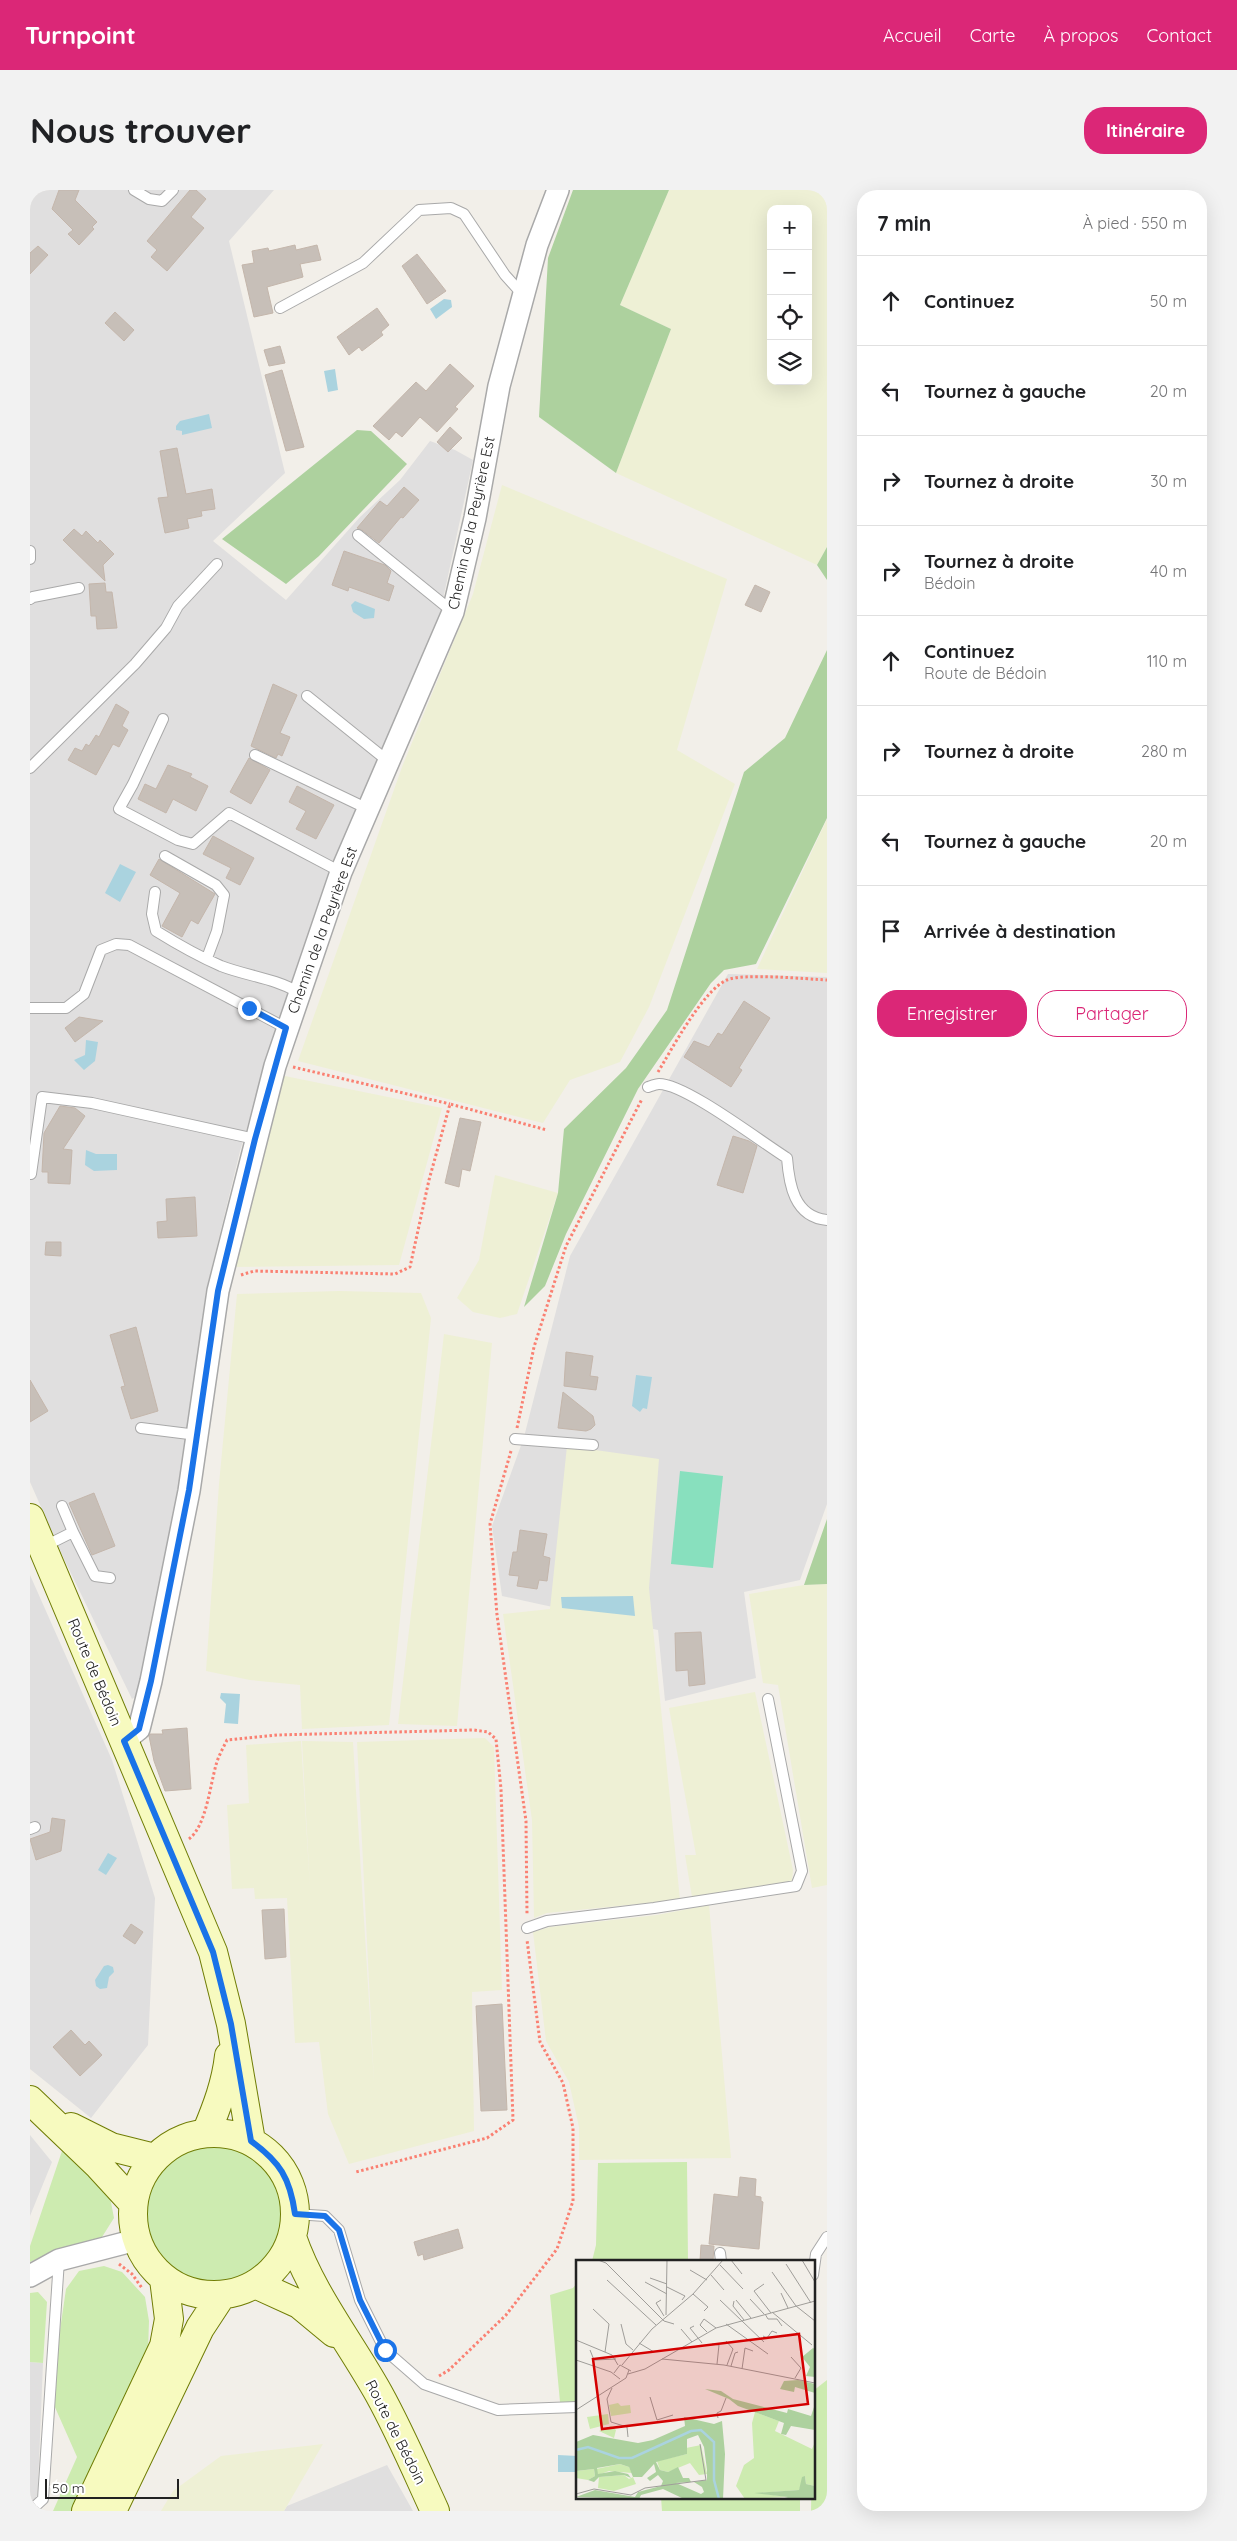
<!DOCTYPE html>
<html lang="fr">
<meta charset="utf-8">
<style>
:root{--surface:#fff;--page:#f2f2f2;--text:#202124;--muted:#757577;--line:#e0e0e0;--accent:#db2777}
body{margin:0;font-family:Quicksand,sans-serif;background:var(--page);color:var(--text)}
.controls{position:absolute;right:15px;top:15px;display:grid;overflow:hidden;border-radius:10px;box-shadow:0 5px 20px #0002}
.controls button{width:45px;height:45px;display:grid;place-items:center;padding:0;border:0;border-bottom:1px solid var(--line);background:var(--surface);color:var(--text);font:25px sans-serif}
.scale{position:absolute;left:15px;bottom:12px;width:134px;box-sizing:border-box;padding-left:5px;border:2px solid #222;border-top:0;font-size:14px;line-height:18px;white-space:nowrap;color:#222;-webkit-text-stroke:4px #fff;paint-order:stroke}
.stop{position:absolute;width:15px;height:15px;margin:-11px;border:4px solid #1a73e8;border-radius:50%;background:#fff}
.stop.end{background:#1a73e8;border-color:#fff;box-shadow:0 1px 5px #0008}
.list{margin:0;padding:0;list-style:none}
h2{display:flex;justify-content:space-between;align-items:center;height:65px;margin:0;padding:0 20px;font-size:21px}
h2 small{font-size:16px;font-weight:400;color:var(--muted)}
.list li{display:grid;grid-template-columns:32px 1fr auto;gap:15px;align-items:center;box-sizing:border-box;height:90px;padding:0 20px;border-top:1px solid var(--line)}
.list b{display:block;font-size:19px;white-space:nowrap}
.list p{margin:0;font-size:16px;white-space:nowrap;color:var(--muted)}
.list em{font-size:16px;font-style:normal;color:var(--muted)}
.actions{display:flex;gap:10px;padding:15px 20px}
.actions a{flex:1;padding:11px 0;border:1px solid var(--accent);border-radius:20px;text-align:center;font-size:18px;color:var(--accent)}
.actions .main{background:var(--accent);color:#fff}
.icon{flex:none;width:28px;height:28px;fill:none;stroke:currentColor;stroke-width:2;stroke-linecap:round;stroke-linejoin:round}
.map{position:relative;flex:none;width:797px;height:2321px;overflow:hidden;border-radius:20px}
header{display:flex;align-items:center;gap:30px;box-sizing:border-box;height:70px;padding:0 25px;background:var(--accent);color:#fff}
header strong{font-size:24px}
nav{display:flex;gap:28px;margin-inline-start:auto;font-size:18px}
.intro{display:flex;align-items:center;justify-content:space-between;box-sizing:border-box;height:120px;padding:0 30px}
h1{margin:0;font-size:35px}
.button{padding:12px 22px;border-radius:20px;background:var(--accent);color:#fff;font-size:18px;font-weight:700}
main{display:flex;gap:30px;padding:0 30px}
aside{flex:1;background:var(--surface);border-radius:20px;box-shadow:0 5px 20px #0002}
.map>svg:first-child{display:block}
.residential{fill:#e0dfdf}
.farmland{fill:#eef0d5;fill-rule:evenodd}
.grass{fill:#cdebb0}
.forest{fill:#add19e}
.pitch{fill:#88e0be}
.water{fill:#aad3df}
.building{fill:#c7bfb8;stroke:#c4b6ab}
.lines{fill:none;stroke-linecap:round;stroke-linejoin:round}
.service-casing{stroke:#a9a9a9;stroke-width:12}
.minor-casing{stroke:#a9a9a9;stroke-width:24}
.secondary-casing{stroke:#707d05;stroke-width:30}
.path{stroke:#fa8072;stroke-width:3;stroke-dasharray:2.5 2.5;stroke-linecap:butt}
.service{stroke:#fff;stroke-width:10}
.minor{stroke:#fff;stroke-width:21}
.secondary{stroke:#f7fabf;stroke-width:28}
.route{stroke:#1a73e8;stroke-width:6}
.labels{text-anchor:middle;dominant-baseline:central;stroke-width:4;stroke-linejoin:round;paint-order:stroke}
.street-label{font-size:15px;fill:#222;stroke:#fff}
.inset-river{fill:none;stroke:#aad3df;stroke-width:2.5}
.inset-road{fill:none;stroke:#9f9d99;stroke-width:1}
.view{fill:#d40000;fill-opacity:0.15;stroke:#d40000;stroke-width:2.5}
.inset-edge{fill:none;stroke:#222;stroke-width:2.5}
</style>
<header>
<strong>Turnpoint</strong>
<nav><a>Accueil</a><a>Carte</a><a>À propos</a><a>Contact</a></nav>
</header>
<div class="intro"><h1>Nous trouver</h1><a class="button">Itinéraire</a></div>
<main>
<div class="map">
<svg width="797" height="2321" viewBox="0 0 797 2321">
<rect width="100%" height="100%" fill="#f2efe9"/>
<!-- residential -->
<path class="residential" d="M0,0H244L199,51L255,283L183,351L256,410L330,327L370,290L400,251L425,260L443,270L410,423L345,576L249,829L210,961L176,1101L154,1271L112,1503L102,1509L34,1369L0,1292Z
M698,784L797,787V1314L770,1390L714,1402L726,1488L635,1511L628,1440L472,1406L462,1336L494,1247L540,1066Z
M0,1385L82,1570L125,1708L118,1855L61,1928L0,1879Z
M0,1945L22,1972L0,2026Z
M0,2172L13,2173L7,2321H0Z
M357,2275L383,2321H254L257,2316Z"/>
<!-- farmland -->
<path class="farmland" d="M639,0H797V357L787,375L586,283L641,139L590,115ZM741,19H778V191H741Z
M472,295L697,389L647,560L705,594L619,817L590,872L540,890L513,933L268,871L372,577L443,404Z
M797,629V783L727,779Z
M250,885L412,918L369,1075L202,1077Z
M465,985L528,1003L487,1124L470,1128L443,1122L427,1108L449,1070Z
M309,1101L391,1103L401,1128L359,1535L272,1539L270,1495L220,1490L176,1481L189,1294L207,1104Z
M414,1144L462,1153L427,1536L368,1534Z
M537,1256L629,1269L619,1398L650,1710L517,1723L504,1728L502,1630L473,1424L520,1419Z
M797,1394V1695L782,1698L748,1495L733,1493L719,1404L774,1395Z
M725,1502L763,1680L762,1691L662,1707L655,1665H666L639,1518Z
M455,1548L464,1557L472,1800L442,1802L444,1941L319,1974L298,1924L289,1852L265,1853L257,1708L225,1709L224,1698L202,1699L197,1615L219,1613L216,1555L271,1551L280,1698L272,1551L323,1552L344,1892L327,1552Z
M679,1715L701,1968L549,1970V1937L539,1892L516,1851L503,1742L520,1737L627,1725Z
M293,2254L254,2321H131L143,2301L191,2266Z"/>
<!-- grass -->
<path class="grass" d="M116 2025a68 68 0 1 1 136 0a68 68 0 1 1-136 0Z
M32,1961L79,2002L84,2028L72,2047L28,2060L0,2072V2056Z
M657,1972L658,2071H562L566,2055L568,1973Z
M74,2076L92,2082L115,2107L119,2131L118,2161L43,2321H23L47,2267L24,2215L25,2174L36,2099L49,2081Z
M547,2093V2212H530L520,2105L543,2098Z
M8,2102L17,2112L13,2173L0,2172V2103Z
M797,2190V2321H781L783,2201Z
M631,2307H770V2321H632Z"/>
<!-- forest -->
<path class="forest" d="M543,0H639L590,115L641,139L586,283L509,227L518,68Z
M327,240L341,241L377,274L289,366L256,394L192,349Z
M797,357V390L787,375Z
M797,460V628L726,774L694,780L681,793L608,899L536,1044L515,1096L494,1117L528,1003L534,939L596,878L637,820L714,582L755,548Z
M797,1329V1394L774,1395Z"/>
<!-- pitch -->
<path class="pitch" d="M650,1281L693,1286L683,1378L641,1374Z"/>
<!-- water -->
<path class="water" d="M414,109L421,110L422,117L406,129L400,119Z
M305,179L308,200L298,202L294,181Z
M179,224L182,238L152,245V241L146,240V236L150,231Z
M325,411L345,419L344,428L334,429L323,422L321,415Z
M90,674L106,682L90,712L75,703Z
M56,850L68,852L65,871L54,880L44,870L55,865Z
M56,960L66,964H87V980L64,981L55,975Z
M606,1185L622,1187L617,1219L613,1218L610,1222L602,1216Z
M603,1406L605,1426L532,1418L531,1407Z
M191,1503L210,1504L208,1534L194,1533L196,1514L190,1508Z
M78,1663L87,1668L76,1685L68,1680Z
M78,1775L83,1777L84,1782L79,1787L77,1798L70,1799L66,1796L65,1790L74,1776Z
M528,2265L547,2266V2282H528Z"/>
<!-- building -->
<path class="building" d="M29,0H49L45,10L67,32L62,37L64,39L49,55L38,44L43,40L22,19Z
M160,0H166L176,9L161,27L174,38L137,81L121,67L127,60L117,51Z
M265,55L266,60L287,55L291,70L270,74L273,87L237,97L243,123L224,127L212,75L224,73L222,61L238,58L239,61Z
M8,56L18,65L0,84V63Z
M387,64L416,101L397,114L372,76Z
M347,118L359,135L351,142L353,145L332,161L329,157L319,165L307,147Z
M85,122L104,140L94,151L75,133Z
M250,156L255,173L239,176L234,160Z
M420,174L444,196L425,217L428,219L407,242L390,227L372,247L366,242L359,250L343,236L386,192L396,201Z
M252,180L274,257L256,261L235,185Z
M420,237L432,248L418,262L407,252Z
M147,258L156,304L182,299L185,319L171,321L172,326L157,329L159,338L135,343L128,308L138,307L130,261Z
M374,297L389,310L373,328L371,327L349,353L332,340L327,338L350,311L357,316Z
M44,339L52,346L56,341L68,353L70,350L84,364L73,375L75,391L33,350Z
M314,361L355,375L361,381L357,393L364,396L359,411L319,397L318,401L302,395Z
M75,393L76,402H82L87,438L67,439L66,426H61L59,394Z
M725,395L740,402L731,422L715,415Z
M243,494L267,505L250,543L260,547L252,566L248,564L246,568L221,556Z
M86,514L99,522L92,536L98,540L89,557L83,554L66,585L38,570L45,558L52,561L56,554L59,556L66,545L69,547Z
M219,568L240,580L221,614L200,602Z
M138,575L162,584L160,587L178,596L166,621L143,609L136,623L108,609L115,594L126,599Z
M267,596L304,615L286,649L266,639L276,621L259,612Z
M183,646L224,668L210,695L196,688L201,678L173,664Z
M129,669L185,704L168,734L161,730L152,747L132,736L150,703L120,685Z
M714,811L740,828L709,878L712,880L701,897L654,867L664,851L679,857L688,843L692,845Z
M49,827L73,831L45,852L35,838Z
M30,916L45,918L55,926L33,959L42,960L40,994L18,993V982H12L14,943Z
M430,928L451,932L440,981L432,979L429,997L415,993Z
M703,946L719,951L727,956L713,1003L687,995Z
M165,1007L167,1046L128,1048L127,1032L137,1031L136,1009Z
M16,1052H31V1066L15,1065Z
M106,1137L128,1221L101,1229L91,1197L95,1196L80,1145Z
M536,1162L563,1166L560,1186L568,1187L566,1200L534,1196Z
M0,1190L18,1221L0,1232Z
M533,1202L563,1226L565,1235L561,1239L556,1241L528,1238Z
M64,1303L85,1356L62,1365L39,1313Z
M490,1340L517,1344L513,1366L520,1368L517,1391L509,1390L507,1399L487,1396L489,1386L479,1385L483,1362H487Z
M671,1442L675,1494L659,1496L658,1480L646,1481L645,1443Z
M157,1538L161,1599L135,1601L124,1571L119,1546L120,1544H133L132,1540Z
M22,1628L35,1630L31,1661L6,1670L0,1649L20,1642Z
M254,1719L256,1767L235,1769L232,1720Z
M101,1734L113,1742L105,1754L93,1746Z
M472,1814L477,1920L451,1921L446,1816Z
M41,1840L55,1855L59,1851L72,1865L50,1886L23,1857Z
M710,1987L726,1989L725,2006L731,2007V2011L733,2012L729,2059L679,2054L684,2004L708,2007Z
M428,2039L433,2058L394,2070L393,2064L388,2066L384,2052Z
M671,2055L684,2056L683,2071H670Z"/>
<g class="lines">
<defs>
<path id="service" d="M104,0L119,9L132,11L143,0
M250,118L333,73L389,20L421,18L434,24L475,85L493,105
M328,345L423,422
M0,361V369
M0,409L3,407L49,398
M277,506L359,572
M133,529L103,594L89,619L148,650L163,654L199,623L311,682
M225,565L338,619
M0,578L105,474L136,438L148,416L187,374
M135,666L186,695L194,705L187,741L177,768
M125,702L122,724L126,741C147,754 168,766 191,776C217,786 244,788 268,802
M0,818H36L54,804L71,760L86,754L99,755L256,838
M618,897C621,896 626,894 629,894C656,894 731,952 757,968C759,994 764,1027 797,1030
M1,984L12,907L62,913L225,949
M111,1238L167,1245
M485,1249L563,1255
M32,1316L43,1342
M13,1357L43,1342L65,1386L80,1388
M0,1639L5,1637
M497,1738L517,1731L624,1718L766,1696L772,1681L738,1509
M265,2024L295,2026L309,2040L330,2110L355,2160L394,2194L468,2220L547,2217
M690,2063L691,2071
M783,2085L786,2064L797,2047
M0,2321L13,2309L29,2070"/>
<path id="minor" d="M94,1551L109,1539L121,1491L159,1301L188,1101L245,876L311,682L423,422L445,328L469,196L507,55L528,0
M0,2086L29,2070L106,2050"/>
<path id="secondary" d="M0,1328L183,1762L201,1834L221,1951
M0,1910L69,1976L103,2013
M41,1937L81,1957L125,1968
M103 2024a81 81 0 1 1 162 0a81 81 0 1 1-162 0Z
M176,1943C187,1917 196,1893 199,1866
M262,2047C281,2103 320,2152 349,2204C370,2242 387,2282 405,2321
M225,2094L269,2114L304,2143
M56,2321L134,2156L139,2129L134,2089
M82,2321L170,2138L191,2106"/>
</defs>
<!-- service casing -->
<use href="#service" class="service-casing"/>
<!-- minor casing -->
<use href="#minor" class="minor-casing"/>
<!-- secondary casing -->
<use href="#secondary" class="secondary-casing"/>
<!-- path -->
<path class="path" d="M263,877L420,914
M628,882C642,859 673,800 697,790C712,783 777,789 797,790
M211,1085L224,1081L365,1084L380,1077L399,990L420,914L517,940
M487,1238L504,1157L536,1056L612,909
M481,1261L460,1334L467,1425L496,1631L497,1724
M159,1649C176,1636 180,1596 186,1575C188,1567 193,1558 197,1550L247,1545L444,1540L458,1542L466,1549L471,1599L483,1930L457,1948L326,1982
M89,2074L102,2084L112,2098
M409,2186L419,2180L476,2125L527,2059L543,2011V1938L533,1893L510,1852L497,1750"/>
<!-- service -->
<use href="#service" class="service"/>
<!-- minor -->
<use href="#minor" class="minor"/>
<!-- secondary -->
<use href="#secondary" class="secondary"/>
</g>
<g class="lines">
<!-- route -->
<path class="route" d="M219,818L256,838L225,949L188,1101L159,1300L121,1491L109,1539L94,1551L183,1762L201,1834L221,1951C250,1972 260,1988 265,2024L295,2026L309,2040L330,2110L355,2160"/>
</g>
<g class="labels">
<!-- street labels -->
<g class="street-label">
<text transform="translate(441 333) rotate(-78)">Chemin de la Peyrière Est</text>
<text transform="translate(292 740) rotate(-70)">Chemin de la Peyrière Est</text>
<text transform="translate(65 1482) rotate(67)">Route de Bédoin</text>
<text transform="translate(366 2242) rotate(63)">Route de Bédoin</text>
</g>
</g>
<!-- overview -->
<g transform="translate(546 2070)">
<rect width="239" height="239" fill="#f2efe9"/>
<path d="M42,143L45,146L54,145L55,153L35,156L33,145ZM179,152L203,161L199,171L236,189L239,182V226L230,224L229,216L223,230L183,233L213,237L169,239L160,226L168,205L178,198L176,163ZM32,154L33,164L14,169L11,157ZM35,166L40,170L38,178L23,171ZM125,185L131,214L123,215L114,203L92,212L84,210L81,201L111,194L110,188ZM44,204L53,207L56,213L33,211L22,215L20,209ZM18,209L19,216L12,220L0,218V211ZM48,215L53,219L57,217L60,224L38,231L22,228L23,217Z" fill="#cdebb0"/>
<path d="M237,88L239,89V117L230,116L234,107L226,97ZM222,120L239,124V133L219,127L218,132L204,129L208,121ZM129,129L145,131L157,139L211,153L212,149L235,156L239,144V170L215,166L210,175L205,174L208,163L162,146L153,139ZM108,157L138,164L146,161L149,194L147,239H108L87,229L65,235L63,239L0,237L19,230L59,237L62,232L85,226L87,221L82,215L74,221L71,218L80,212L78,204L66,217H57L53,207L44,204L21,208L22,214L39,211L52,214L55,218L48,215L23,217L18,222L12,220L19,216L18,209L0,211V182L17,175L62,183L77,180L109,166ZM122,175L128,187L131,210V220L118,222L126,227L128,232L125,234L100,223L115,222L113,218H107L102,207L92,212L84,210L80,202L111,194V179ZM229,216L230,224L239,226V239H205L212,237L178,233L223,230L226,217Z" fill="#add19e" fill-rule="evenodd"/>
<path class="inset-river" d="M0,190L12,187L43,198H56L115,171L125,170L138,182V220L143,239"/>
<path class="inset-road" d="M22,0L30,3L88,61L98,64M155,0L166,14M226,0L239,22M210,4L235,43M144,5L167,29M114,10L131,20M196,12L220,46L239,61M135,15L148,30M74,18L91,24M31,20L80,65M69,22L91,34M188,24L178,31L195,53M91,27L109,36L106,40M205,33L212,48M117,34L132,47L128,51M174,39L188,54M85,40L80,43L88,56M144,40L188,82M160,40L175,58M158,41L157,46L168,60M17,49L33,64L29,92M196,52L236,85M189,54L192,59H201L206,66M90,55L91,0M45,64L50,84L57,90M150,64L192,94M118,66L114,68L126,83M105,69L116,82M131,72L124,65L128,59L140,68M187,76L191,78L196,71L201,73M0,80L36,95L42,105M150,81L157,89L151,105M63,83L78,92M136,84L143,85L141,104M14,90L18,100L40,99M215,97L225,108L219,118M86,99L148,105L239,123M0,100L35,112L44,119M46,105L76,69L117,34L147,0M155,106L159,93L162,92M166,109L169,88L177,91M38,113L44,105L55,111M52,114L69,109L140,68L239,41M36,128L31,139L35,162L51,167L52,177M74,137L81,160L97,155M0,150L50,118L53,110M142,158L141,153L145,151L150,138M0,234L18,229L55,235L69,228L130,220L124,184"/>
<path class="view" d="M223,74L232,144L26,169L17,99Z"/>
<rect width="239" height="239" class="inset-edge"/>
</g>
</svg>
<div class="controls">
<button>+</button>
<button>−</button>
<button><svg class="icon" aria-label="locate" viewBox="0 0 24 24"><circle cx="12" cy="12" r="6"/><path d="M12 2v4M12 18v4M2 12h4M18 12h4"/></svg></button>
<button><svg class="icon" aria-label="layers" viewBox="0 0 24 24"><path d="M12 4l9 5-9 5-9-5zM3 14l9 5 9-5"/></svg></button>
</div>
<div class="scale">50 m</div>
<div class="stop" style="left:355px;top:2160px"></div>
<div class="stop end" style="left:219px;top:818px"></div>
</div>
<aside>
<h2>7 min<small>À pied · 550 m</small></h2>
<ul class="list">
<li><svg class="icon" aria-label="ahead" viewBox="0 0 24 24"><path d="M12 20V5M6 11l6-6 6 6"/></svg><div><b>Continuez</b></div><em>50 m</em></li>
<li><svg class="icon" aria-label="left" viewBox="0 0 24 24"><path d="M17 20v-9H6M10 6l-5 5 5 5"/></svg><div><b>Tournez à gauche</b></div><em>20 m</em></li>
<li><svg class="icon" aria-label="right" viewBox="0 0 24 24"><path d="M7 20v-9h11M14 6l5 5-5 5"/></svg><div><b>Tournez à droite</b></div><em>30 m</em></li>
<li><svg class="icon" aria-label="right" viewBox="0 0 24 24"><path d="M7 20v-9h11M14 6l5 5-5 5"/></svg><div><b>Tournez à droite</b><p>Bédoin</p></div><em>40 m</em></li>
<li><svg class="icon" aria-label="ahead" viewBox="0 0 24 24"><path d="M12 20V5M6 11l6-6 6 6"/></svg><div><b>Continuez</b><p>Route de Bédoin</p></div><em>110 m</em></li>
<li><svg class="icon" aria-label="right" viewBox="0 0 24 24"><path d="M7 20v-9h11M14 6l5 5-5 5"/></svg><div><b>Tournez à droite</b></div><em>280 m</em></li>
<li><svg class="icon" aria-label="left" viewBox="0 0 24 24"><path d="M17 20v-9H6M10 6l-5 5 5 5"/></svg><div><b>Tournez à gauche</b></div><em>20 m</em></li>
<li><svg class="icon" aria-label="arrive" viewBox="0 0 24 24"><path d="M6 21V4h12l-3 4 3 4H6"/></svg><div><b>Arrivée à destination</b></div></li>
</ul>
<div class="actions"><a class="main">Enregistrer</a><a>Partager</a></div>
</aside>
</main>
